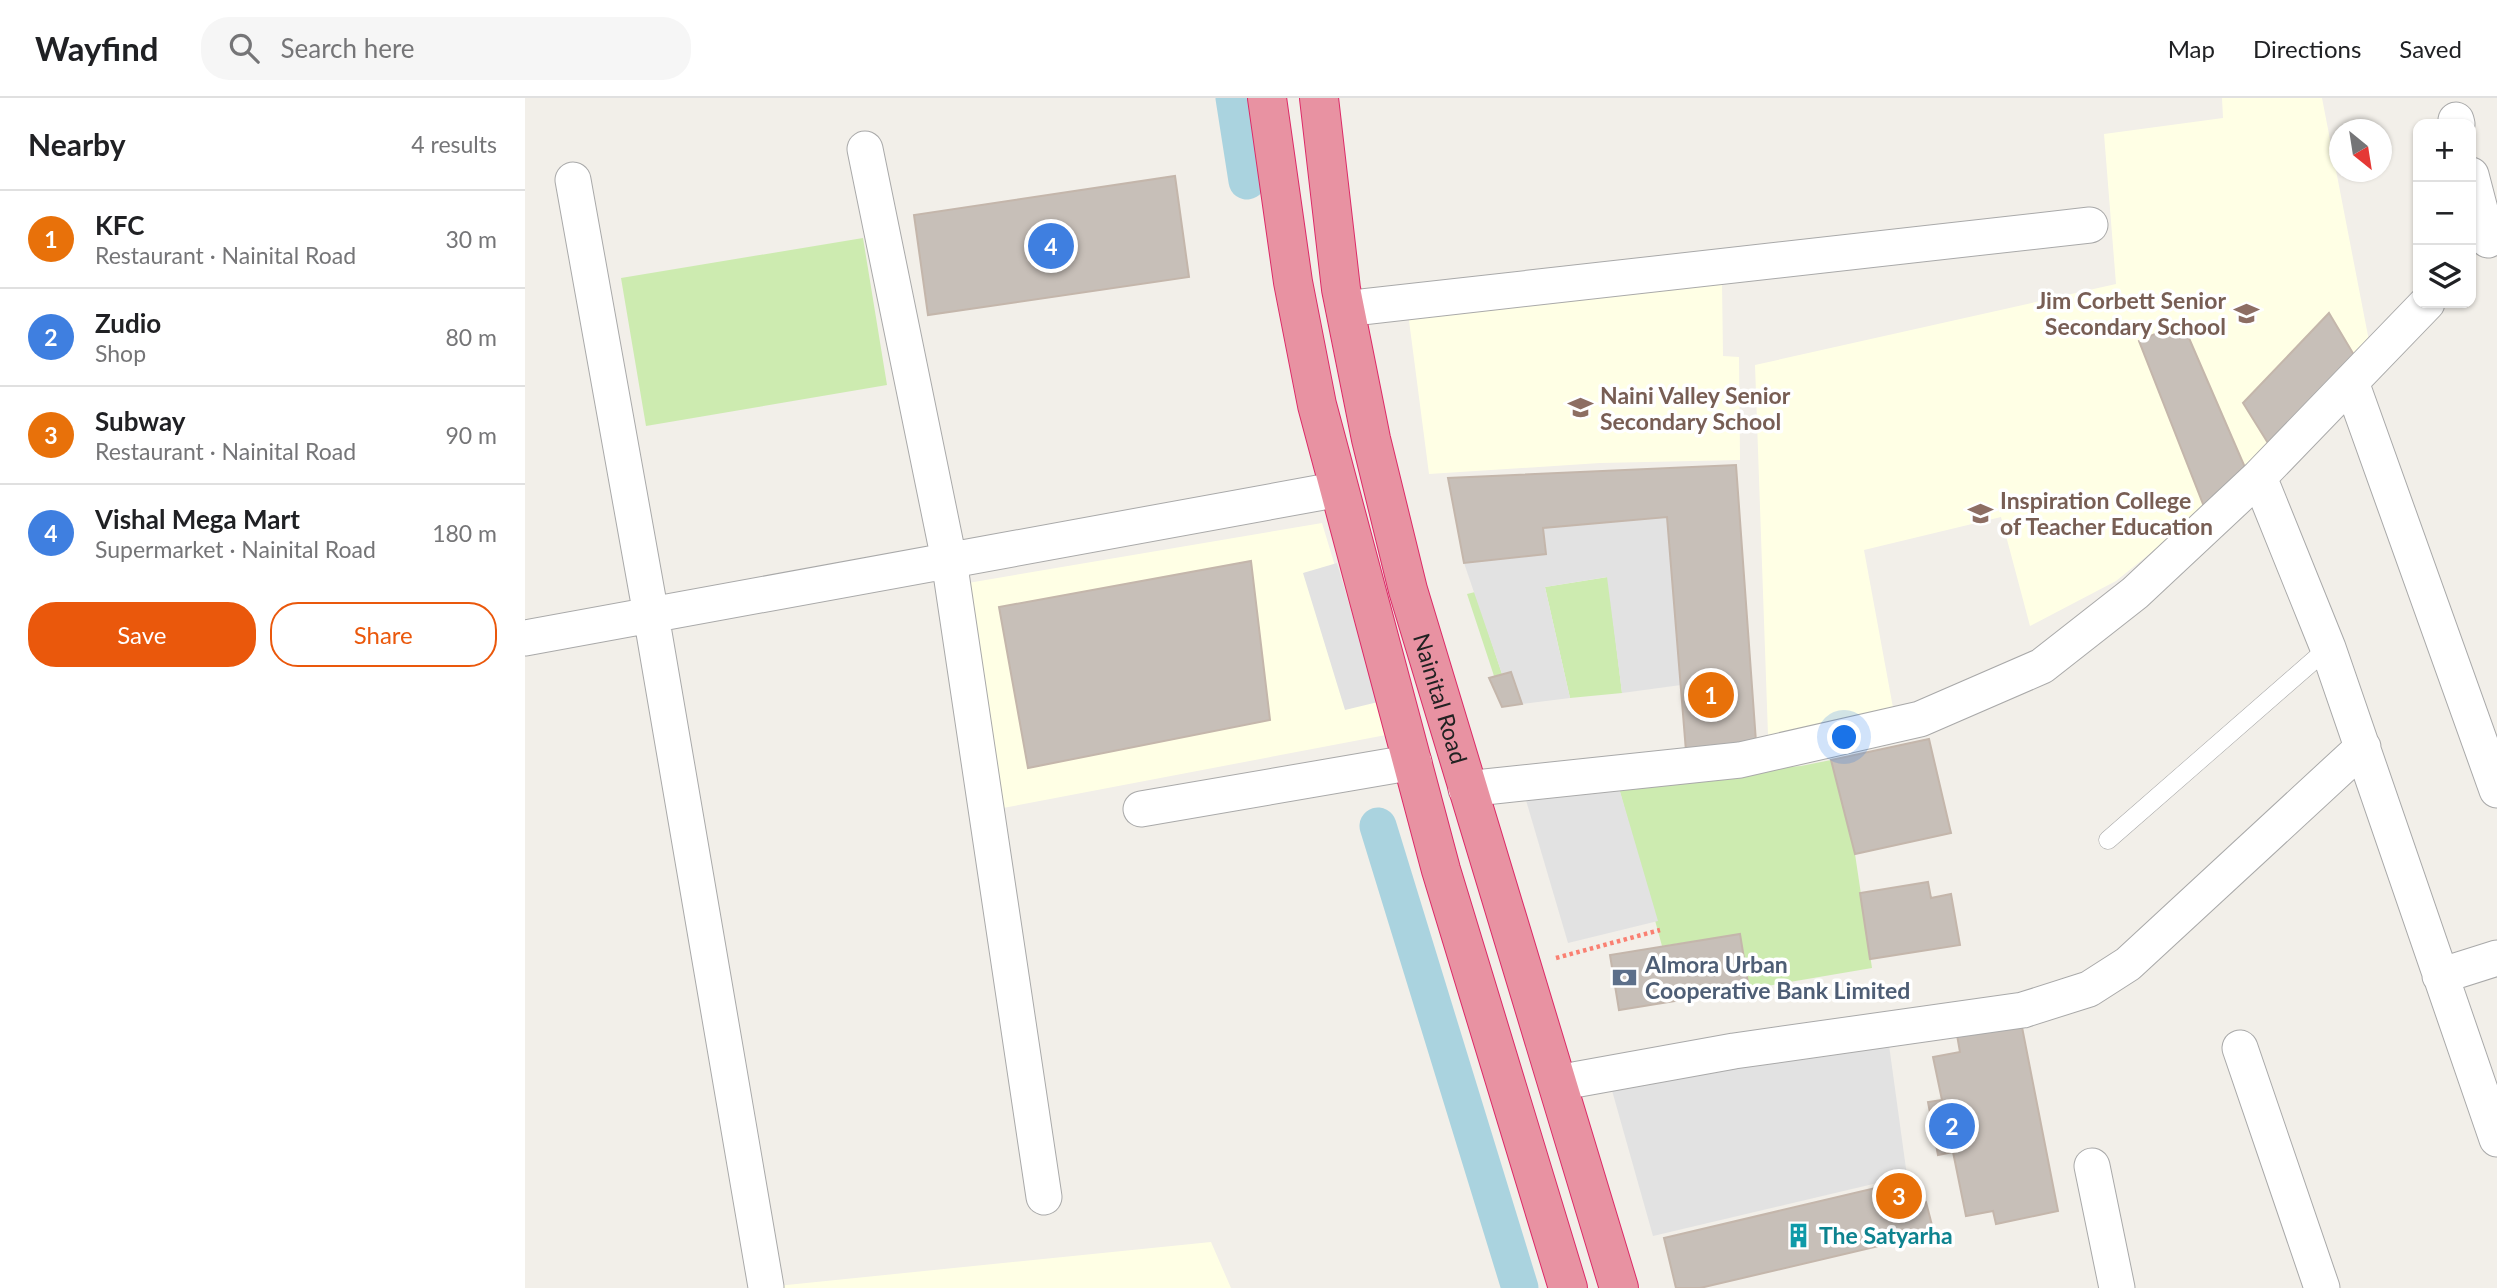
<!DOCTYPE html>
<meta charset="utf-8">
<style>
:root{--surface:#fff;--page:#f6f6f6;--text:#202124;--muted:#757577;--line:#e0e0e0;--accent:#ea580c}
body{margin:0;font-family:Lato,sans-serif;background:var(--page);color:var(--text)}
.controls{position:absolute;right:21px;top:21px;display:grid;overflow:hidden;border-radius:14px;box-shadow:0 2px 5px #0004}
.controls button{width:63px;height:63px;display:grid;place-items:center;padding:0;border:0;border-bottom:2px solid var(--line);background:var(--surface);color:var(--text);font:35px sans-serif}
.compass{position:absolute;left:1804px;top:21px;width:63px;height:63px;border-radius:50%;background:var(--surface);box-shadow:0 2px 5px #0004;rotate:150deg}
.you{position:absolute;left:1320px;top:640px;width:24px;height:24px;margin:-18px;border:5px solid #fff;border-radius:50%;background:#1a73e8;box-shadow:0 0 0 10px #1a73e833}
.badge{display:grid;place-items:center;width:46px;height:46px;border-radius:50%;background:var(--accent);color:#fff;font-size:23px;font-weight:700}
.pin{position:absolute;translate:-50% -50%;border:4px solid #fff;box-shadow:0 2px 7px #0006}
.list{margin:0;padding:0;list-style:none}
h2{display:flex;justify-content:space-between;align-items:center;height:91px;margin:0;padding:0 28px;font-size:30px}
h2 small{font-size:23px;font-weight:400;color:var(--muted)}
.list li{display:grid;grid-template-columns:46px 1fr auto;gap:21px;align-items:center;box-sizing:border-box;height:98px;padding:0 28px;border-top:2px solid var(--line)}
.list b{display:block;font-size:26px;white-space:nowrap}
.list p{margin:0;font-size:23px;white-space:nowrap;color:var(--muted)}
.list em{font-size:23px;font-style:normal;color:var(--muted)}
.actions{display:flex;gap:14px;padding:21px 28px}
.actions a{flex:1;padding:16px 0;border:2px solid var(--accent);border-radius:28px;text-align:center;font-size:24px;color:var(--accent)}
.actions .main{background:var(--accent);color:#fff}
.icon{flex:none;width:38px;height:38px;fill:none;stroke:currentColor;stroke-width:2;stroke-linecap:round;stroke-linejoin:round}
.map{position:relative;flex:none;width:1972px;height:1190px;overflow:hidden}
header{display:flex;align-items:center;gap:42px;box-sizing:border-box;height:98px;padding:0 35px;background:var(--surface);border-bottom:2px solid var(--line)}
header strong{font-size:33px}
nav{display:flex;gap:38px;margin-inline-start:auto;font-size:24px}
.search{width:490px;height:63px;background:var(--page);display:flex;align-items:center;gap:18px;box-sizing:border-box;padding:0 24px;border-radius:28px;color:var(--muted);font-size:26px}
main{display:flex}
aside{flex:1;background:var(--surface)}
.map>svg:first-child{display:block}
.education{fill:#ffffe5}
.grass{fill:#cdebb0}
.parking{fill:#e2e2e2}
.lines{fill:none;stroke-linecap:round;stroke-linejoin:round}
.canal{stroke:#aad3df;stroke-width:37}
.building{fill:#c7bfb8;stroke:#c4b6ab;stroke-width:2}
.lane-casing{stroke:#a9a9a9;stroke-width:19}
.street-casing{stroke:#a9a9a9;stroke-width:37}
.highway-casing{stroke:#dc2a67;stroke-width:40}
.path{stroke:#fa8072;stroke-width:4.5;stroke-dasharray:3.5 3.5;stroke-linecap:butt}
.lane{stroke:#fff;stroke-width:18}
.street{stroke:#fff;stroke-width:35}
.highway{stroke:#e892a2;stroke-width:38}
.labels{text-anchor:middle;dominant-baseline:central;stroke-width:7;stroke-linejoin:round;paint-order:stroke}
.education-label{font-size:23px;font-weight:bold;fill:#785e54;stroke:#fff;text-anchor:start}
.street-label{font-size:23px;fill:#222;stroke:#fff}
.service-label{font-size:23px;font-weight:bold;fill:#4e5e75;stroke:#fff;text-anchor:start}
.culture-label{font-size:23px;font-weight:bold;fill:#0d838f;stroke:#fff;text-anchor:start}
</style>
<header>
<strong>Wayfind</strong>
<div class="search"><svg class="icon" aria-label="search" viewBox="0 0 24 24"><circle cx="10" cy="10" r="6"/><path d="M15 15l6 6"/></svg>Search here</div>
<nav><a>Map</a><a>Directions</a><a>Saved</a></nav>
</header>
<main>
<aside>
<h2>Nearby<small>4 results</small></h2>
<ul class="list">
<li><span class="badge" style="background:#e8710a">1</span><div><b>KFC</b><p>Restaurant · Nainital Road</p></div><em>30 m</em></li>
<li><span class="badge" style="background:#3f7fe0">2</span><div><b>Zudio</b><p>Shop</p></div><em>80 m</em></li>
<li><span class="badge" style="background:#e8710a">3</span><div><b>Subway</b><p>Restaurant · Nainital Road</p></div><em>90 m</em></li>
<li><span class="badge" style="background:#3f7fe0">4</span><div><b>Vishal Mega Mart</b><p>Supermarket · Nainital Road</p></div><em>180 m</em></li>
</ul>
<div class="actions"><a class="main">Save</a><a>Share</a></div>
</aside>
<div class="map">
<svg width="1972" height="1190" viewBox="0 0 1972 1190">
<rect width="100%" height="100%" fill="#f2efe9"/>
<!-- education -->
<path class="education" d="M1697,0H1797L1845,248L1680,411L1591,483L1505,528L1476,419L1339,452L1369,615L1243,637L1230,267L1591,186L1579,36L1698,20Z
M1197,184L1198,258L1214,259L1215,362L1075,365L904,376L883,215Z
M797,425L861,637L478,710L443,485Z
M686,1144L706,1190H231Z"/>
<!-- grass -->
<path class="grass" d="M338,140L362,287L121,328L96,180Z
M1083,479L1097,595L1045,600L1020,489Z
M950,494L977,576L969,578L942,496Z
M1306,662L1330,756L1347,870L1224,891L1215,836L1137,848L1092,683L1276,668Z"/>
<!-- parking -->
<path class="parking" d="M1142,419L1156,587L1097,595L1082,479L1020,489L1045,600L997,606L986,574L977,576L939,465L1021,456L1018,430Z
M812,465L853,604L820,612L778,475Z
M1092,683L1133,823L1043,845L998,692Z
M1364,947L1382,1078L1128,1138L1086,989Z"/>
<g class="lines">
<!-- canal -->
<path class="canal" d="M709,0L722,83
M853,728L995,1190"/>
</g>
<!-- building -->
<path class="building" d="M650,78L664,179L403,217L389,117Z
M1804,215L1832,262L1746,350L1718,305Z
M1657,224L1722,374L1680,411L1614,243Z
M1211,367L1231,644L1161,653L1142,419L1018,430L1021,456L939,465L923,380Z
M726,463L745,622L503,670L474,509Z
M986,574L997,606L977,609L964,580Z
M1404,641L1426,735L1330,756L1306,662Z
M1403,784L1406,800L1426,796L1435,847L1345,861L1335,795Z
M1215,836L1224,891L1094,912L1085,857Z
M1496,924L1533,1113L1471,1126L1468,1113L1441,1118L1428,1054L1413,1057L1403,1004L1417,1002L1408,959L1435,954L1432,937Z
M1389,1081L1395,1106L1401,1104L1409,1135L1175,1190H1151L1139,1140Z"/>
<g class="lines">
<defs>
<path id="lane" d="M1583,742L1803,550"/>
<path id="street" d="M1931,22L1932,26
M340,51L424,462L519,1099
M1946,77L1963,142
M48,82L126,517L241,1189
M819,211L1565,127
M1826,284L1972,692
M1734,379L1803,550L1972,1041
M0,540L815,391
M941,691L1215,662L1395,621L1517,568L1610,495L1734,379L1902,205
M616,711L889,664
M1915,878L1972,860
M1715,950L1797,1190
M1032,985L1209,953L1498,912L1564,891L1603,866L1838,649
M1567,1068L1592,1190"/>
<g id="highway">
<path d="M742,0L768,184L792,307L916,772L1043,1190"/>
<path id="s1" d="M794,0L816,191L846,341L883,492L1094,1190"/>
</g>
</defs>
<!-- lane casing -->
<use href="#lane" class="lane-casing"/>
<!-- street casing -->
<use href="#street" class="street-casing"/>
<!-- highway casing -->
<use href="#highway" class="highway-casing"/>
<!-- path -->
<path class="path" d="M1031,860L1135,832"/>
<!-- lane -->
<use href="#lane" class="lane"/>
<!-- street -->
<use href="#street" class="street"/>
<!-- highway -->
<use href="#highway" class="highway"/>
</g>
<!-- icons -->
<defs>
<symbol id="school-bare" viewBox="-9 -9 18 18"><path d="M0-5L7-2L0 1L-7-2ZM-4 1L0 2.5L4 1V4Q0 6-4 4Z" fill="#8d6e63" stroke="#fff" stroke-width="2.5" paint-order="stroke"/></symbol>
<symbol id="university-bare" viewBox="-9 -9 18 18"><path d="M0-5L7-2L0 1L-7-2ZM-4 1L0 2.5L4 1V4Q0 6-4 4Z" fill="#8d6e63" stroke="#fff" stroke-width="2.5" paint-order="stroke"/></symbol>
<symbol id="bank-bare" viewBox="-9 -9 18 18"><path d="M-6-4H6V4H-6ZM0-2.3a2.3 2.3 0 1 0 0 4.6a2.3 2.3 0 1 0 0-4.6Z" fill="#5c6f8a" stroke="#fff" stroke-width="2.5" paint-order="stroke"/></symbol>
<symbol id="building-bare" viewBox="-9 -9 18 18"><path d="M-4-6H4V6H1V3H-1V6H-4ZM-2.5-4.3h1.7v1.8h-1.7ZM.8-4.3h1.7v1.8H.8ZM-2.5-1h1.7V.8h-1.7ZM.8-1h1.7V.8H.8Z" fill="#0f9aa8" stroke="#fff" stroke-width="2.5" paint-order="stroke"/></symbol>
</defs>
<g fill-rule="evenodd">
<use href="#school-bare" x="1704" y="198" width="35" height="35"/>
<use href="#school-bare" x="1038" y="292" width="35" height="35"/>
<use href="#university-bare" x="1438" y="398" width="35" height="35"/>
<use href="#bank-bare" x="1082" y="862" width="35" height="35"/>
<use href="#building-bare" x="1256" y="1120" width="35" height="35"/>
</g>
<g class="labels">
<!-- education labels -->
<g class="education-label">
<text x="1701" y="202" text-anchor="end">Jim Corbett Senior<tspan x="1701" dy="26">Secondary School</tspan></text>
<text x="1075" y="297">Naini Valley Senior<tspan x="1075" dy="26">Secondary School</tspan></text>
<text x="1475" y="402">Inspiration College<tspan x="1475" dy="26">of Teacher Education</tspan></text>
</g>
<!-- street labels -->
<g class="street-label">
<text stroke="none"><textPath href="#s1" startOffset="614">Nainital Road</textPath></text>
</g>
<!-- service labels -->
<g class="service-label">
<text x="1120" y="866">Almora Urban<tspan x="1120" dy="26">Cooperative Bank Limited</tspan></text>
</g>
<!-- culture labels -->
<g class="culture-label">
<text x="1294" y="1137">The Satyarha</text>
</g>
</g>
</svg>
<div class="controls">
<button>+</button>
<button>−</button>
<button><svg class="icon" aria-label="layers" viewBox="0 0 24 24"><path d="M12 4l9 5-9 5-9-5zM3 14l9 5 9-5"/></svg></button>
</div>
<svg class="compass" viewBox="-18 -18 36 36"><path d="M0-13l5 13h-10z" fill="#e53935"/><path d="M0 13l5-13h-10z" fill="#757577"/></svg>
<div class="you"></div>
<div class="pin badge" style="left:1186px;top:597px;background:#e8710a">1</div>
<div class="pin badge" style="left:1427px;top:1028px;background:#3f7fe0">2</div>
<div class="pin badge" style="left:1374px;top:1098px;background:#e8710a">3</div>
<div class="pin badge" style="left:526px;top:148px;background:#3f7fe0">4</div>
</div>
</main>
